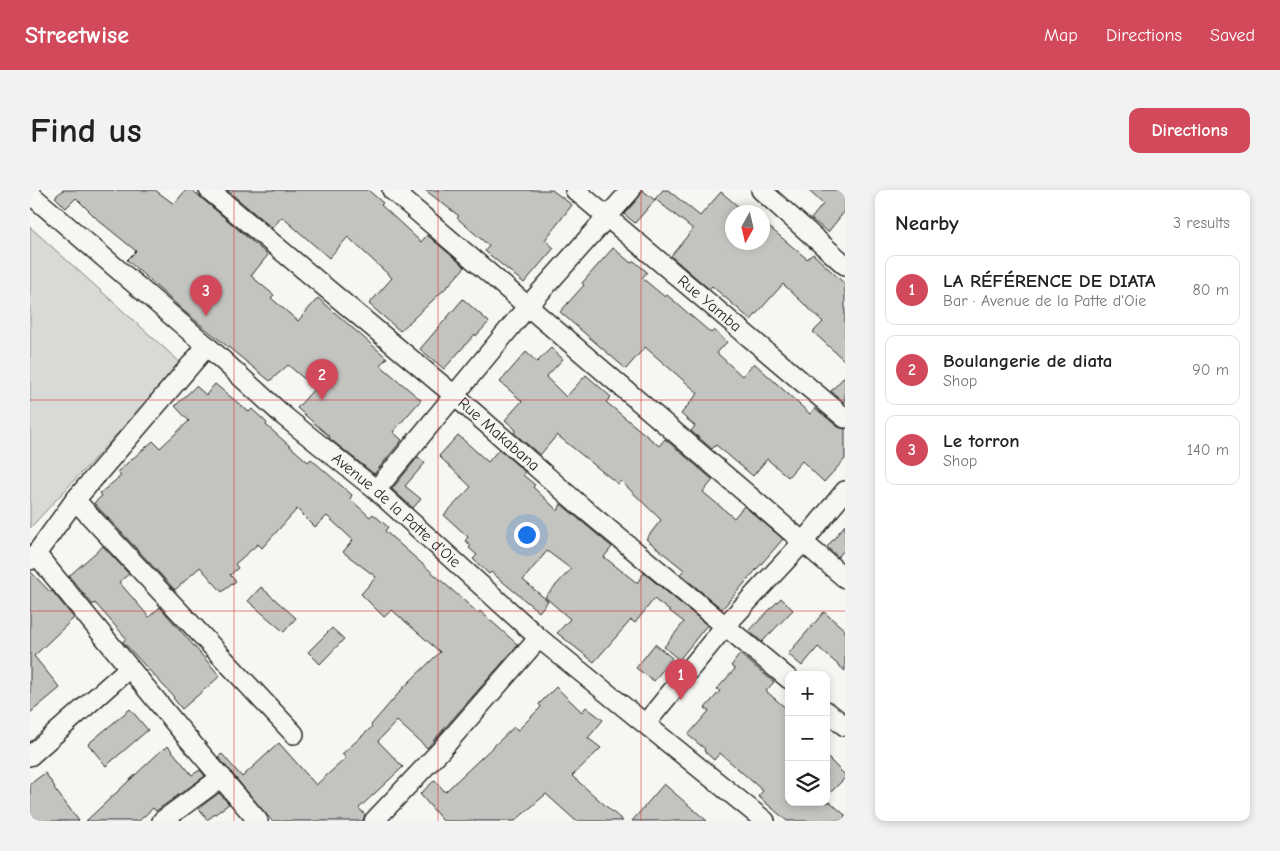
<!DOCTYPE html>
<meta charset="utf-8">
<style>
:root{--surface:#fff;--page:#f2f2f2;--text:#222;--muted:#767676;--line:#e0e0e0;--accent:#d1495b}
body{margin:0;font-family:"Comic Neue",sans-serif;background:var(--page);color:var(--text)}
.controls{position:absolute;right:15px;bottom:15px;display:grid;overflow:hidden;border-radius:10px;box-shadow:0 2px 8px #0003}
.controls button{width:45px;height:45px;display:grid;place-items:center;padding:0;border:0;border-bottom:1px solid var(--line);background:var(--surface);color:var(--text);font:25px sans-serif}
.compass{position:absolute;left:695px;top:15px;width:45px;height:45px;border-radius:50%;background:var(--surface);box-shadow:0 2px 8px #0003;rotate:188deg}
.you{position:absolute;left:496px;top:344px;width:18px;height:18px;margin:-12px;border:4px solid #fff;border-radius:50%;background:#1a73e8;box-shadow:0 0 0 8px #1a73e833}
.badge{display:grid;place-items:center;width:32px;height:32px;border-radius:50%;background:var(--accent);color:#fff;font-size:16px;font-weight:700}
.pin{position:absolute;translate:-50% -41px;filter:drop-shadow(0 1px 2px #0008)}
.pin::after{content:'';position:absolute;top:26px;width:18px;height:15px;background:inherit;clip-path:polygon(0 0,100% 0,50% 100%)}
.list{margin:0;padding:0;list-style:none}
h2{display:flex;justify-content:space-between;align-items:center;height:65px;margin:0;padding:0 20px;font-size:21px}
h2 small{font-size:16px;font-weight:400;color:var(--muted)}
.list li{display:grid;grid-template-columns:32px 1fr auto;gap:15px;align-items:center;box-sizing:border-box;height:70px;margin:0 10px 10px;padding:0 10px;border:1px solid var(--line);border-radius:10px}
.list b{display:block;font-size:19px;white-space:nowrap}
.list p{margin:0;font-size:16px;white-space:nowrap;color:var(--muted)}
.list em{font-size:16px;font-style:normal;color:var(--muted)}
.icon{flex:none;width:28px;height:28px;fill:none;stroke:currentColor;stroke-width:2;stroke-linecap:round;stroke-linejoin:round}
.map{position:relative;flex:none;width:815px;height:631px;overflow:hidden;border-radius:10px}
header{display:flex;align-items:center;gap:30px;box-sizing:border-box;height:70px;padding:0 25px;background:var(--accent);color:#fff}
header strong{font-size:24px}
nav{display:flex;gap:28px;margin-inline-start:auto;font-size:18px}
.intro{display:flex;align-items:center;justify-content:space-between;box-sizing:border-box;height:120px;padding:0 30px}
h1{margin:0;font-size:35px}
.button{padding:12px 22px;border-radius:10px;background:var(--accent);color:#fff;font-size:18px;font-weight:700}
main{display:flex;gap:30px;padding:0 30px}
aside{flex:1;background:var(--surface);border-radius:10px;box-shadow:0 2px 8px #0003}
.map>svg:first-child{display:block}
.green{fill:#d9d9d5;stroke:#828280}
.building{fill:#c3c3c0;stroke:#2b2b2b}
.lines{fill:none;stroke-linecap:round;stroke-linejoin:round}
.minor-casing{stroke:#2b2b2b;stroke-width:22}
.minor{stroke:#f6f6f2;stroke-width:19}
.grid{fill:none;stroke:#d62828;stroke-width:1;stroke-opacity:0.55}
.labels{text-anchor:middle;dominant-baseline:central;stroke-width:5;stroke-linejoin:round;paint-order:stroke}
.street-label{font-size:16px;fill:#2b2b2b;stroke:#f6f6f2}
</style>
<header>
<strong>Streetwise</strong>
<nav><a>Map</a><a>Directions</a><a>Saved</a></nav>
</header>
<div class="intro"><h1>Find us</h1><a class="button">Directions</a></div>
<main>
<div class="map">
<svg width="815" height="631" viewBox="0 0 815 631">
<rect width="100%" height="100%" fill="#f6f6f2"/>
<filter id="ink" filterUnits="userSpaceOnUse"><feTurbulence type="fractalNoise" baseFrequency=".02" numOctaves="2"/><feDisplacementMap in="SourceGraphic" scale="10" xChannelSelector="R" yChannelSelector="G"/><feConvolveMatrix kernelMatrix="1 2 1 2 8 2 1 2 1" color-interpolation-filters="sRGB"/></filter>
<g filter="url(#ink)">
<!-- green -->
<path class="green" d="M0,37L152,174L0,338Z"/>
<!-- building -->
<path class="building" d="M33,0H125L144,14L156,0H162L238,65L221,86L244,105L241,108L268,131L288,108L357,168L350,175L391,210L363,242L372,250L344,284L299,248L300,247L267,218L285,198L258,175L240,191L155,122L97,70L106,61L68,30L46,8L36,18L25,7Z
M197,0H338L353,13L351,15L391,52L397,45L435,77L418,96L370,141L339,114L362,88L318,47L299,68L252,27L242,38Z
M395,0H522L542,15L515,50L524,58L494,93L455,61L459,56L427,28L429,26Z
M612,0L625,10L605,33L594,24L609,7Z
M633,0H638L670,26L691,2L715,22H702V52H732V31L777,69L783,64L815,94V171L783,142L793,132L753,94L721,130L682,96L679,99L641,66L663,39L625,9Z
M778,0H815V21L798,42L781,29L793,14Z
M583,58L601,73L604,71L617,82L612,88L635,107L637,105L681,143L684,140L697,152L687,163L712,186L724,173L780,224L785,218L808,237L815,239V269L794,292L772,271L758,287L737,269L723,286L686,255L682,259L661,241L665,236L651,224L668,203L615,157L596,179L530,122L554,95L552,93Z
M433,109L459,132L446,146L445,144L414,179L390,159Z
M521,158L533,169L516,187L536,207L556,185L581,207L576,212L629,256L635,249L683,290L673,302L704,328L714,316L753,349L692,419L650,384L654,380L616,349L631,330L591,291L588,294L527,245L510,265L484,243L486,240L475,230L492,211L470,192L496,162L507,172Z
M815,186V213L801,201Z
M185,194L219,222L222,219L237,233L236,235L278,272L281,269L322,305L320,309L340,327L343,324L358,337L355,341L448,423L450,421L488,455L397,558L367,531L348,551L373,577L329,618L335,625L333,631H242L188,567L192,564L212,587L249,553L286,595L316,568L312,564L342,537L341,535L374,497L410,462L362,420L354,427L331,404L346,387L313,362L323,350L297,326L285,337L267,319L232,358L228,354L205,374L208,378L200,385L206,391L192,402L170,377L145,400L64,313L72,306L70,303L91,286L87,282L123,251L130,258L159,231L145,216L166,196L176,205Z
M428,245L458,272L469,259L495,282L493,285L505,295L503,297L528,321L531,314L582,357L574,367L607,393L614,383L677,435L649,470L634,457L654,432L624,409L605,433L601,430L564,472L527,443L540,429L515,407L541,379L517,361L493,390L518,411L509,422L461,382L459,384L443,369L447,365L439,358L441,355L435,351L438,347L414,325L441,297L409,266Z
M388,267L395,273L375,296L391,309L383,318L362,299Z
M815,335V359L808,367L797,357Z
M73,356L99,384L89,392L119,427L130,417L190,486L152,519L143,508L144,507L93,452L96,448L65,413L63,415L39,386Z
M0,381L20,402L22,401L44,428L4,466L30,498L0,523Z
M231,397L266,428L254,442L218,411Z
M751,408L763,420L732,452L719,441Z
M794,422L815,440V481L788,457L772,476L758,464Z
M302,438L314,449L290,474L278,462Z
M625,454L642,468L624,491L606,478Z
M710,464L744,492L736,501L759,521V612H800L815,625V631H757L728,606L733,601L690,563L684,570L674,561L675,559L658,545L679,521L675,518L690,501L687,499L705,479L701,476Z
M526,497L552,522L556,517L573,530L558,548L571,558L542,586L593,631H546L516,604L485,631H413L390,604L405,590L415,602L484,537L488,540L511,517L509,514Z
M100,519L118,540L76,576L58,554Z
M138,556L162,585L170,580L175,586L126,621L123,618L109,631H56L134,558L135,559Z
M796,566L815,585V588L796,607Z
M15,583L25,597L24,598L49,631H0V594Z
M634,594L677,631H602Z
M189,603L199,614L177,630L169,618Z"/>
<g class="lines">
<defs>
<g id="minor">
<path id="s1" d="M179,0L425,206L553,318L759,489"/>
<path d="M362,0L815,388"/>
<path id="s2" d="M545,0L815,228"/>
<path d="M731,0L815,75"/>
<path id="s3" d="M0,4L177,156L255,227L346,300L509,448L735,631"/>
<path d="M346,300L498,116L601,0"/>
<path d="M45,310L264,544"/>
<path d="M6,364L149,538L228,631"/>
<path d="M0,370L6,364L45,310L177,156"/>
<path d="M796,521L815,536"/>
<path d="M616,533L695,436L773,352L815,301"/>
<path d="M0,566L99,478"/>
<path d="M132,631L192,587"/>
<path d="M344,631L411,560L509,448"/>
</g>
</defs>
<!-- minor casing -->
<use href="#minor" class="minor-casing"/>
<!-- minor -->
<use href="#minor" class="minor"/>
</g>
</g>
<!-- grid -->
<path class="grid" d="M204,0V631M408,0V631M611,0V631M0,210H815M0,421H815"/>
<g class="labels">
<!-- street labels -->
<g class="street-label">
<text stroke="none"><textPath href="#s2" startOffset="176">Rue Yamba</textPath></text>
<text stroke="none"><textPath href="#s1" startOffset="379">Rue Makabana</textPath></text>
<text stroke="none"><textPath href="#s3" startOffset="484">Avenue de la Patte d'Oie</textPath></text>
</g>
</g>
</svg>
<div class="controls">
<button>+</button>
<button>−</button>
<button><svg class="icon" aria-label="layers" viewBox="0 0 24 24"><path d="M12 4l9 5-9 5-9-5zM3 14l9 5 9-5"/></svg></button>
</div>
<svg class="compass" viewBox="-18 -18 36 36"><path d="M0-13l5 13h-10z" fill="#e53935"/><path d="M0 13l5-13h-10z" fill="#767676"/></svg>
<div class="you"></div>
<div class="pin badge" style="left:651px;top:510px">1</div>
<div class="pin badge" style="left:292px;top:210px">2</div>
<div class="pin badge" style="left:176px;top:126px">3</div>
</div>
<aside>
<h2>Nearby<small>3 results</small></h2>
<ul class="list">
<li><span class="badge">1</span><div><b>LA RÉFÉRENCE DE DIATA</b><p>Bar · Avenue de la Patte d'Oie</p></div><em>80 m</em></li>
<li><span class="badge">2</span><div><b>Boulangerie de diata</b><p>Shop</p></div><em>90 m</em></li>
<li><span class="badge">3</span><div><b>Le torron</b><p>Shop</p></div><em>140 m</em></li>
</ul>
</aside>
</main>
